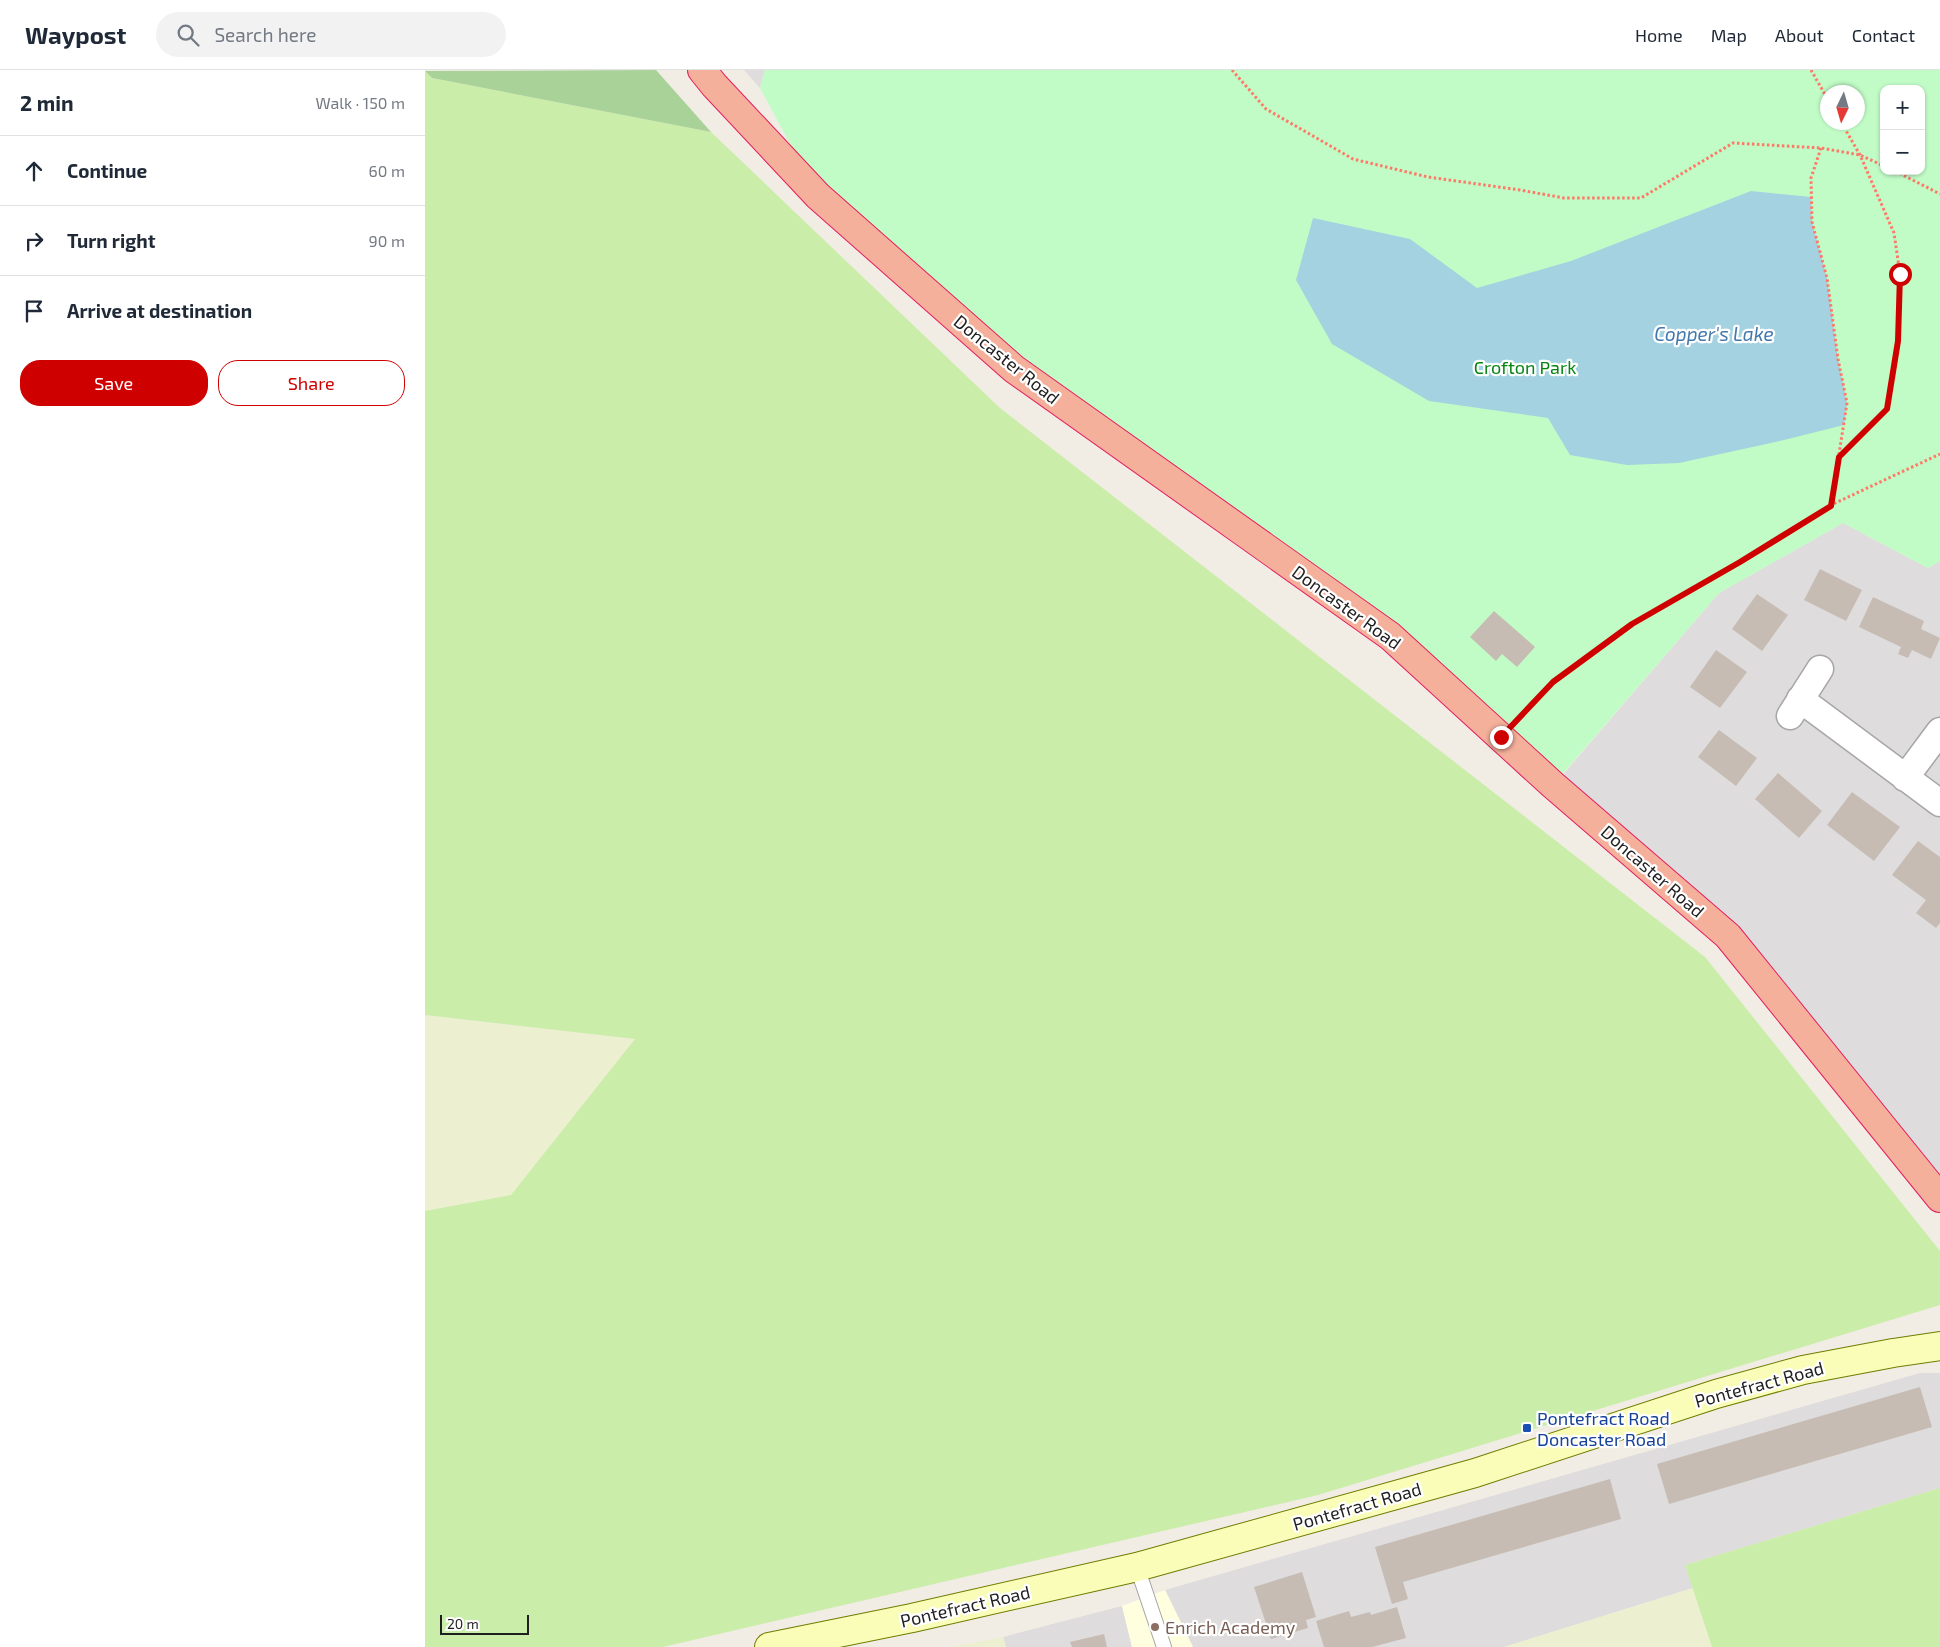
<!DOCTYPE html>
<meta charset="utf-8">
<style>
:root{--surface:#fff;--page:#f2f2f3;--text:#1f2937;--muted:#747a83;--line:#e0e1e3;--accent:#cf0100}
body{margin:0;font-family:"Exo 2",sans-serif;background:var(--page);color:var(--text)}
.controls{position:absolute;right:15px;top:15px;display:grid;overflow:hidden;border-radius:10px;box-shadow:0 1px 4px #0004}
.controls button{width:45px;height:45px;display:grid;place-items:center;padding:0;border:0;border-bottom:1px solid var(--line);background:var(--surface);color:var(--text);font:25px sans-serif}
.compass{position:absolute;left:1395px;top:15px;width:45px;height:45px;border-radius:50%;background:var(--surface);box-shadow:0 1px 4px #0004;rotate:185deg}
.scale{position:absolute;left:15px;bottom:12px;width:89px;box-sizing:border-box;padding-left:5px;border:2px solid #1f1f1f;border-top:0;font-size:14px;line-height:18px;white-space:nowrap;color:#1f1f1f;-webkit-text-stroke:4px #fff;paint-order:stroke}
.stop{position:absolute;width:15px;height:15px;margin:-11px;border:4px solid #cf0100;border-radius:50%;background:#fff}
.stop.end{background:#cf0100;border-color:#fff;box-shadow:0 1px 5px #0008}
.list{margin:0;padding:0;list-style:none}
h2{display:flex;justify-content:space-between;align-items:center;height:65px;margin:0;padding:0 20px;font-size:21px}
h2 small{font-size:16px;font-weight:400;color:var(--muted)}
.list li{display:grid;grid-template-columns:32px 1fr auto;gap:15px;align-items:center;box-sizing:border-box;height:70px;padding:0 20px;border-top:1px solid var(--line)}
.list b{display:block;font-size:19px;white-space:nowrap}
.list em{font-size:16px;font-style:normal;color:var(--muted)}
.actions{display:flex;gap:10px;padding:15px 20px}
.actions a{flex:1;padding:11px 0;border:1px solid var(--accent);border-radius:20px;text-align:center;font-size:18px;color:var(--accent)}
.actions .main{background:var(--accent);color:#fff}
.icon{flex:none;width:28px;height:28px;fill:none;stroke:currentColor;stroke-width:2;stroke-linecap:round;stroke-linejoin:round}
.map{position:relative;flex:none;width:1515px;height:1577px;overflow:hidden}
header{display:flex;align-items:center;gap:30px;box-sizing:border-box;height:70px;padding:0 25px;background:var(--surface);border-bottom:1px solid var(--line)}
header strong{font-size:24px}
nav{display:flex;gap:28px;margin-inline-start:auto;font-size:18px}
.search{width:350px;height:45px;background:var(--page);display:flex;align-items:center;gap:12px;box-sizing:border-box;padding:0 18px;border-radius:28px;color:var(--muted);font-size:19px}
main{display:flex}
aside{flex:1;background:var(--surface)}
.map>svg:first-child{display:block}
.residential{fill:#dedcdc}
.education{fill:#ffffe0}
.farmland{fill:#edf0d0}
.grass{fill:#caeda9}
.forest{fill:#a9d298}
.park{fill:#c1fcc6;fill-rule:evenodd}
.water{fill:#a4d2e0}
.building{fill:#c6bcb4}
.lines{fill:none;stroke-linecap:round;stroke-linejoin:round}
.service-casing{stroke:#a6a6a6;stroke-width:16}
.minor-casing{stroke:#a6a6a6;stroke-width:29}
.secondary-casing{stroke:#6f7d00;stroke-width:30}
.trunk-casing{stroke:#e41d60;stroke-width:30}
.path{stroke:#ff7968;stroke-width:3;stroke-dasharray:2.5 2.5;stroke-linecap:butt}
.service{stroke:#fff;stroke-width:14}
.minor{stroke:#fff;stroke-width:26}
.secondary{stroke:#f9fdb7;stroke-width:28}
.trunk{stroke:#f5b09c;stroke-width:28}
.route{stroke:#cf0100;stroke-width:6}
.transit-dot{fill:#1a4fb4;stroke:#fff;stroke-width:2}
.education-dot{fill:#8d6e63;stroke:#fff;stroke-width:2}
.labels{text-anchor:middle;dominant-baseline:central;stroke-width:4.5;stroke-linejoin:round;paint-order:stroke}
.street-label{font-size:18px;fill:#1f1f1f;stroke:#fff}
.park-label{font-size:18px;fill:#068512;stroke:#fff}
.transit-label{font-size:18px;fill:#164399;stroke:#fff;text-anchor:start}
.education-label{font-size:18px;fill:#785e54;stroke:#fff;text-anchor:start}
.water-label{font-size:19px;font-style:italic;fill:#4378ad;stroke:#fff}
</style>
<header>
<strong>Waypost</strong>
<div class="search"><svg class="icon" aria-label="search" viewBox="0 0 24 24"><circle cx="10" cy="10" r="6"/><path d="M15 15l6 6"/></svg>Search here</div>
<nav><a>Home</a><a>Map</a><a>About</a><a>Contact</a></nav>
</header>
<main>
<aside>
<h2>2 min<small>Walk · 150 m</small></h2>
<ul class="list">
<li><svg class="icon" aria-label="ahead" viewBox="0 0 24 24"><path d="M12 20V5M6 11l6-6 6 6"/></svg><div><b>Continue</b></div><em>60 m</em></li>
<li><svg class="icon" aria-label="right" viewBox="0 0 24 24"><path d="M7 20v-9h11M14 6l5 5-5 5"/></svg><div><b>Turn right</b></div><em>90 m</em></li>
<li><svg class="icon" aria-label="arrive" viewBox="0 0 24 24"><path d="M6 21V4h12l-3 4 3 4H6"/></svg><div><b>Arrive at destination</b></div></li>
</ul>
<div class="actions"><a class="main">Save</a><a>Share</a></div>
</aside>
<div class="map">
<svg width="1515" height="1577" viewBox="0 0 1515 1577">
<rect width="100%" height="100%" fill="#f1ede5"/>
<!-- residential -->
<path class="residential" d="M319,0H340L335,18Z
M1418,453L1503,498L1515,491V1128L1303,866L1129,715L1294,523Z
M1495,1303H1515V1418L1260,1495L1268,1518L1079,1577H768L740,1520Z
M697,1536L707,1577H581L578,1567Z"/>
<!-- education -->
<path class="education" d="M740,1520L768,1577H707L697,1536Z"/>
<!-- farmland -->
<path class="farmland" d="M0,945L211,969L86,1125L0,1141Z
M1268,1518L1287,1577H1079Z
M578,1567L581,1577H526Z"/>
<!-- grass -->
<path class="grass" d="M0,1L7,8L286,62L575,338L1280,887L1515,1181V1235L893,1425L238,1577H0V1141L86,1125L210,969L0,945Z
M1515,1418V1577H1287L1260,1495Z"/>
<!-- forest -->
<path class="forest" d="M231,0L286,62L7,8L0,1Z"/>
<!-- park -->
<path class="park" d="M340,0H1515V491L1503,498L1418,453L1294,523L1128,715L965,566L589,299L393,126L335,18ZM1459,19H1496V101H1459ZM1402,22H1432V52H1402Z"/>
<!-- water -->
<path class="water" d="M1326,121L1386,127L1387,152L1402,208L1413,289L1422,333L1419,355L1359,370L1254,393L1202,395L1145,385L1123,348L1004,331L907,274L871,210L888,148L985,169L1052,218L1146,191Z"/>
<!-- building -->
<path class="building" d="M1395,499L1437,520L1421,551L1379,530Z
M1332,524L1363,545L1337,581L1307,559Z
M1448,527L1499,551L1496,559L1515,568L1506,589L1487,580L1483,588L1473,584L1476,577L1434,557Z
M1069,541L1110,577L1092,597L1077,584L1071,591L1045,567Z
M1291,580L1322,602L1295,638L1265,617Z
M1294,660L1332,688L1311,716L1273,687Z
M1353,703L1397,741L1374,768L1330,729Z
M1427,722L1475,757L1449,791L1402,755Z
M1493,771L1515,787V853L1511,858L1491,843L1501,830L1467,805Z
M1495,1317L1507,1357L1244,1434L1232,1394Z
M1185,1409L1196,1449L978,1512L983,1529L967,1534L950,1477Z
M877,1502L891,1547L881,1550L883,1558L846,1569L829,1517Z
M972,1537L981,1568L947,1577H899L891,1551L924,1541L926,1547L945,1542L946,1545Z
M679,1564L682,1577H647L645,1572Z"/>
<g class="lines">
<defs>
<path id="service" d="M712,1497L739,1577"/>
<path id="minor" d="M1375,629L1515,733
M1365,646L1395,599
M1480,708L1515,661"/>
<path id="secondary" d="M344,1577L487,1548L712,1497L1050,1403L1291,1324L1378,1300L1468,1283L1515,1276"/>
<path id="trunk" d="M277,0L289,15L393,126L589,299L965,566L1128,715L1303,866L1515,1128"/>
</defs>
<!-- service casing -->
<use href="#service" class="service-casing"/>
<!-- minor casing -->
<use href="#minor" class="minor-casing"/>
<!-- secondary casing -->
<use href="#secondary" class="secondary-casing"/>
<!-- trunk casing -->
<use href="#trunk" class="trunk-casing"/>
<!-- path -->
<path class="path" d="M807,0L841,39L928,89L1003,107L1095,120L1139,128H1216L1308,73L1396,78L1435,85L1459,96
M1386,0L1402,28
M1396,78L1386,108L1387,152L1402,208L1413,289L1422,333L1406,435
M1470,101L1515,124
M1414,387L1462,339L1473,271L1475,204L1469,163L1435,85L1416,52
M1096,646L1128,612L1207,554L1315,492L1406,435L1515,384"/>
<!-- service -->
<use href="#service" class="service"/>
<!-- minor -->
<use href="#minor" class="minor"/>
<!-- secondary -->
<use href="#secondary" class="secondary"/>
<!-- trunk -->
<use href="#trunk" class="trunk"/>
</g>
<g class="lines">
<!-- route -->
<path class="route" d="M1076,667L1128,612L1207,554L1315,492L1406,436L1414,387L1462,339L1473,271L1475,204"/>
</g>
<!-- markers -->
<rect class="transit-dot" x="1097" y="1353" width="10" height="10" rx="2.5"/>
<circle class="education-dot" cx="730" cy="1557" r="5"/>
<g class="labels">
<!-- street labels -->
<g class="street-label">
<text transform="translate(582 289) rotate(39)">Doncaster Road</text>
<text transform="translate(922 537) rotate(36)">Doncaster Road</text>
<text transform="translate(1228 801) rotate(41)">Doncaster Road</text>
<text transform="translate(1334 1314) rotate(-15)">Pontefract Road</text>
<text transform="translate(932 1436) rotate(-16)">Pontefract Road</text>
<text transform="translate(540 1536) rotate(-13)">Pontefract Road</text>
</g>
<!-- park labels -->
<g class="park-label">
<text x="1100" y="297">Crofton Park</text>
</g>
<!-- transit labels -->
<g class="transit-label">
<text x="1112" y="1348">Pontefract Road<tspan x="1112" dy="21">Doncaster Road</tspan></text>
</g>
<!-- education labels -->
<g class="education-label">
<text x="740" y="1557">Enrich Academy</text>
</g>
<!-- water labels -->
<g class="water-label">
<text x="1289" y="263">Copper's Lake</text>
</g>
</g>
</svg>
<div class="controls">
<button>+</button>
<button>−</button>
</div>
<svg class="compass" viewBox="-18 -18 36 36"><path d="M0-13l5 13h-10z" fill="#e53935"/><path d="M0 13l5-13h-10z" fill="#747a83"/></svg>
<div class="scale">20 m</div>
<div class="stop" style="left:1475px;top:204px"></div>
<div class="stop end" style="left:1076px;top:667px"></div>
</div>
</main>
